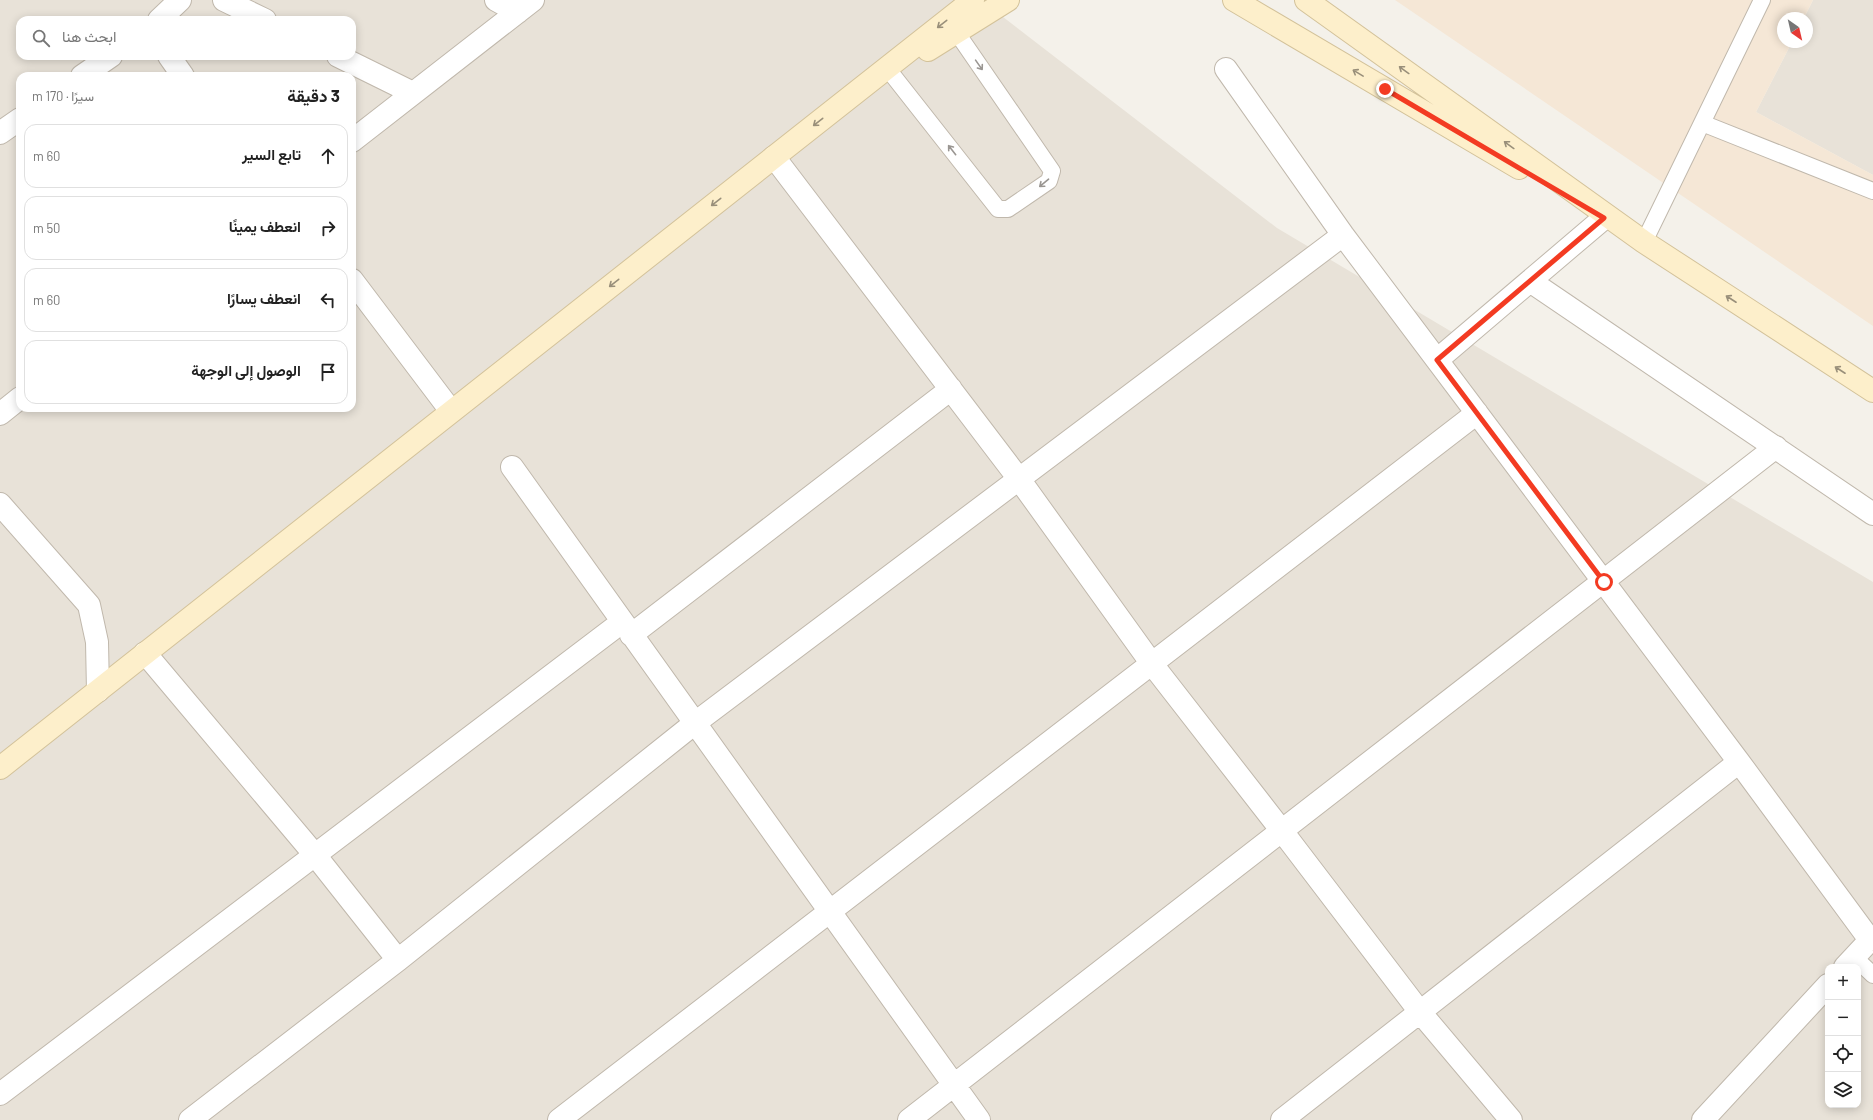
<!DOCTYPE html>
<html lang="ar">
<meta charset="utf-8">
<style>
:root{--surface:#fff;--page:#f6f6f6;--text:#222;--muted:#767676;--line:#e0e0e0}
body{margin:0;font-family:Barlow,Vazirmatn,sans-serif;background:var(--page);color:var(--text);direction:rtl}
.controls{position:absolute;right:12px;bottom:12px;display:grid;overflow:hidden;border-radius:8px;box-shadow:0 2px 10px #0003}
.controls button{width:36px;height:36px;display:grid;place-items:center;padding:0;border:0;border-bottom:1px solid var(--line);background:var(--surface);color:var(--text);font:20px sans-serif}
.compass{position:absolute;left:1777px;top:12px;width:36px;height:36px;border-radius:50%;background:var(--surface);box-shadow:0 2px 10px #0003;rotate:146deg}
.stop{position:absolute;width:12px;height:12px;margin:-9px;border:3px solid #f33b22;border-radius:50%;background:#fff}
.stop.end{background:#f33b22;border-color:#fff;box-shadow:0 1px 4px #0008}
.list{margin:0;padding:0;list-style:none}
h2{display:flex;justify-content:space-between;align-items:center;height:52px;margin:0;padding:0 16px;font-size:17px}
h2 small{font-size:13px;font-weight:400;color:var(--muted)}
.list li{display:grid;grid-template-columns:26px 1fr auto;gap:12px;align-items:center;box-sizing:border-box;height:64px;margin:0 8px 8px;padding:0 8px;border:1px solid var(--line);border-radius:12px}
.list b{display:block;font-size:15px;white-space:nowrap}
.list em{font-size:13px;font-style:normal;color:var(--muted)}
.icon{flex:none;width:22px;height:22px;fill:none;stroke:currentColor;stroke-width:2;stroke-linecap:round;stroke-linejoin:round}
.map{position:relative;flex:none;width:1873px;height:1120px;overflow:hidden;direction:ltr}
.search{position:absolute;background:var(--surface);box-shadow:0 2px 10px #0003;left:16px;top:16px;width:340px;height:44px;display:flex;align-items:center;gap:10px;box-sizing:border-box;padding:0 14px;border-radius:12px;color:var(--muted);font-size:15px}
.panel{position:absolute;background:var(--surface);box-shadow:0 2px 10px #0003;left:16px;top:72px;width:340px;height:340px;border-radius:12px;direction:rtl}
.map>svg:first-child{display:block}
.residential{fill:#e8e2d8;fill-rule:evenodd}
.commercial{fill:#f5e7d6}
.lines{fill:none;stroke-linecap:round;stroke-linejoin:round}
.lane-casing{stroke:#c0b8ac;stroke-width:18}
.street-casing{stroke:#c0b8ac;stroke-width:24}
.secondary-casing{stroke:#d3c29a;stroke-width:24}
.lane{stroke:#fff;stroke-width:16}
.street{stroke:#fff;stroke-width:22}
.secondary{stroke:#fdefcb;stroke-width:22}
.oneway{stroke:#998f7a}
.oneway2{stroke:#9a9692}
.route{stroke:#f33b22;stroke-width:5}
</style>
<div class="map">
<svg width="1873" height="1120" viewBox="0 0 1873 1120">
<rect width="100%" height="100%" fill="#f4f1ea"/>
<!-- residential -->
<path class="residential" d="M0,0H981L1277,228L1873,582V1120H0ZM20,20H352V56H20ZM20,76H352V408H20ZM1828,967H1858V1105H1828Z
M1813,0H1873V175L1756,112L1792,42H1807V18H1804Z"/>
<!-- commercial -->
<path class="commercial" d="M1395,0H1813L1804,18H1783V42H1792L1756,112L1873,175V326Z"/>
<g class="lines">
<defs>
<path id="lane" d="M891,73L998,209H1008L1049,181L1052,171L957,33
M1702,123L1873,191
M1644,242L1762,0
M1854,957L1873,975"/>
<path id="street" d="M224,0L265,20
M496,0L518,12
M159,20L180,0
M169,56L183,76
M338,56L413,93
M1226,69L1343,235L1739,762L1870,940
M82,76L111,56
M0,133L20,119
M352,141L533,0
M774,157L1019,479L1152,664L1282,831L1420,1012L1511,1120
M352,280L451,411
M1530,281L1873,514
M1437,360L1604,218
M0,414L20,398
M512,467L979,1120
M0,504L89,605L97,642L98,691
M631,635L951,389
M145,653L315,855L398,960
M1845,967L1873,937
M0,1094L622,622
M190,1120L398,960L695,723L1343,235
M559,1120L1477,413
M909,1120L1776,447
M1282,1120L1739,762
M1703,1120L1828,985"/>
<path id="secondary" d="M1234,0L1519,168
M1306,0L1644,242L1873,391
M928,50L1008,0
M0,768L973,0"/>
</defs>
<!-- lane casing -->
<use href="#lane" class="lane-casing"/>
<!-- street casing -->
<use href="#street" class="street-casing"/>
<!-- secondary casing -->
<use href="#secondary" class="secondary-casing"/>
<!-- lane -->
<use href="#lane" class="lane"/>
<!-- street -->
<use href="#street" class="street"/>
<!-- secondary -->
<use href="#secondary" class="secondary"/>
</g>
<!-- one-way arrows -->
<defs><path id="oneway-shaft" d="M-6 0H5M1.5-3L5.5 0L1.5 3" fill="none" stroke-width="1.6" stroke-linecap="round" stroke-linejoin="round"/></defs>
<g class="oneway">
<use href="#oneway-shaft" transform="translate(942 24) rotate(142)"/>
<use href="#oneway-shaft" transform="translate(1404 70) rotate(-144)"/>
<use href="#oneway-shaft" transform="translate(1358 73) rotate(-149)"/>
<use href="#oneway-shaft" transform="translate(818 122) rotate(142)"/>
<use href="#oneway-shaft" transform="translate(1509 145) rotate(-144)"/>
<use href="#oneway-shaft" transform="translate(716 202) rotate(142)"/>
<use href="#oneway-shaft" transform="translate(614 283) rotate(142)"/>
<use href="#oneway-shaft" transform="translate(1731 299) rotate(-147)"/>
<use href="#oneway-shaft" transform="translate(1840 370) rotate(-147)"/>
</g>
<g class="oneway2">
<use href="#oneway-shaft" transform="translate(979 65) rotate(55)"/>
<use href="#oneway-shaft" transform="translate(952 150) rotate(-128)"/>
<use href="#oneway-shaft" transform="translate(1044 183) rotate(140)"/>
</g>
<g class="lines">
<!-- route -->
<path class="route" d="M1385,89L1604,218L1437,360L1604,582"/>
</g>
</svg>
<div class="controls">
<button>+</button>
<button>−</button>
<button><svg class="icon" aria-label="locate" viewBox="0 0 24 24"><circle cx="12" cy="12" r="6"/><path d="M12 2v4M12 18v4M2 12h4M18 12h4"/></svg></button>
<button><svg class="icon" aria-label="layers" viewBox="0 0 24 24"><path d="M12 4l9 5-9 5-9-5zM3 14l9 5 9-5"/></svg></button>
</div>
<svg class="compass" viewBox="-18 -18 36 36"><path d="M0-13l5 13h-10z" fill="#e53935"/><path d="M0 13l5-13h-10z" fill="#767676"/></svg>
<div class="stop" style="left:1604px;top:582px"></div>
<div class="stop end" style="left:1385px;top:89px"></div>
<div class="search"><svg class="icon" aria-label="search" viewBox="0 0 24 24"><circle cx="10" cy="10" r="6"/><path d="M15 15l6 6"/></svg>ابحث هنا</div>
<section class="panel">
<h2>3 دقيقة<small>سيرًا · 170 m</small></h2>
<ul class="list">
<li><svg class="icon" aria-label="ahead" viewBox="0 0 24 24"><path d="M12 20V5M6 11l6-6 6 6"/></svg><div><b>تابع السير</b></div><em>60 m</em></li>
<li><svg class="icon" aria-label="right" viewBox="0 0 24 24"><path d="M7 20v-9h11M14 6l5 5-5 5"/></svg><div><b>انعطف يمينًا</b></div><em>50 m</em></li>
<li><svg class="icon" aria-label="left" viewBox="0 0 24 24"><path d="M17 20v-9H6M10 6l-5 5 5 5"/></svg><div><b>انعطف يسارًا</b></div><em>60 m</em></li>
<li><svg class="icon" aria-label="arrive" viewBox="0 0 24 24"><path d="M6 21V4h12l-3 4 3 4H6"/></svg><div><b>الوصول إلى الوجهة</b></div></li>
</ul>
</section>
</div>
